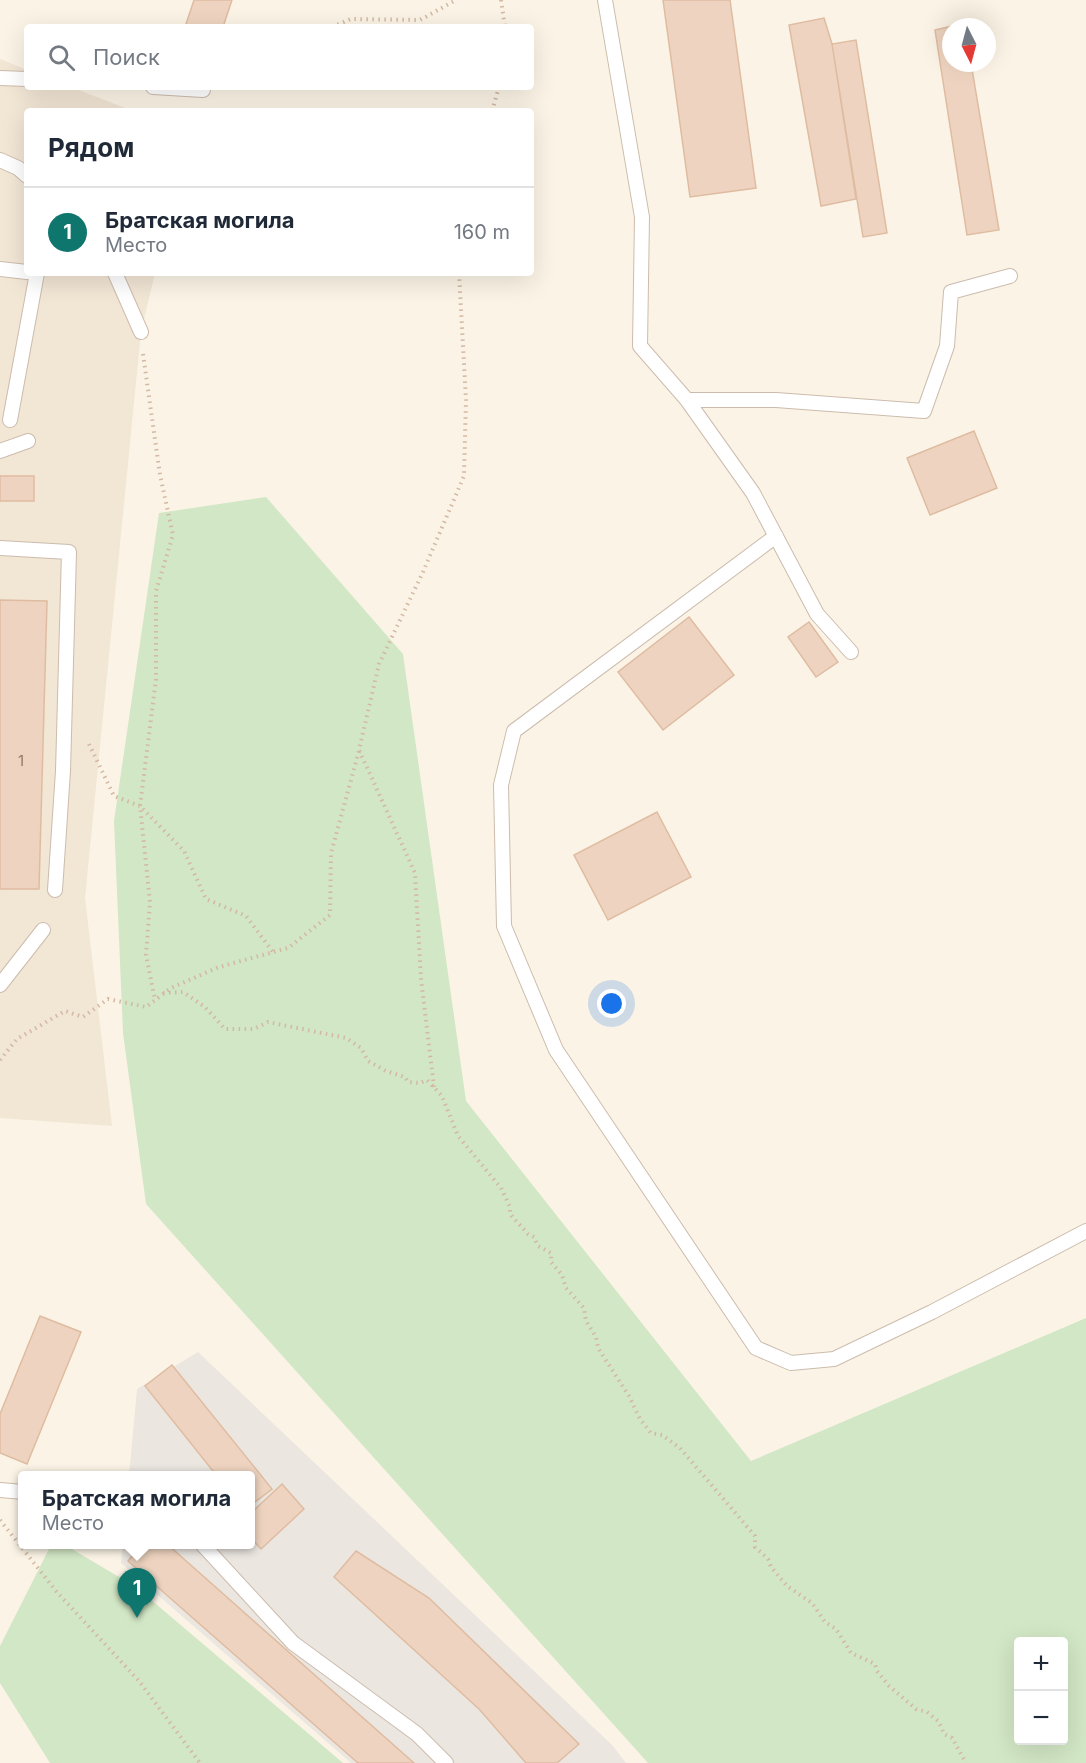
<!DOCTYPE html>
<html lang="ru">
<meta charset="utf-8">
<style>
:root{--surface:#fff;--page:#f6f6f7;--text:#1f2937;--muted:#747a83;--line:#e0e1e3;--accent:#0f766e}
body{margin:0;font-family:Inter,sans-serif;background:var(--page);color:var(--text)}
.controls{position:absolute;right:18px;bottom:18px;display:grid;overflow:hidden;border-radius:6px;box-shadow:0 6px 24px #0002}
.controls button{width:54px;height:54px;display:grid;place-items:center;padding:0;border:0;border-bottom:2px solid var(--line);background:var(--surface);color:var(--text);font:30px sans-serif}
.compass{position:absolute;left:942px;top:18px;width:54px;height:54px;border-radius:50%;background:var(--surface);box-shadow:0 6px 24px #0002;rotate:174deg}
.you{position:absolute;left:612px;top:1004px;width:21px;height:21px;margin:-15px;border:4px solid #fff;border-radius:50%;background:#1a73e8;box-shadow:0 0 0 9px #1a73e833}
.badge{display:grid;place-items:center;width:39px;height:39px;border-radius:50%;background:var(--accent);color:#fff;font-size:20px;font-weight:700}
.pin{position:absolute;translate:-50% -50px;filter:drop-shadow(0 2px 3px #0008)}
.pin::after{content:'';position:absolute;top:32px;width:21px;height:18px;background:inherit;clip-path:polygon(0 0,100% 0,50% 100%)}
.popup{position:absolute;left:18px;top:1471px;width:237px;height:78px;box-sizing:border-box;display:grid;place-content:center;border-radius:6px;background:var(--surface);filter:drop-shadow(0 2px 4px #0005);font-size:20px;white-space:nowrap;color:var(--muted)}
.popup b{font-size:22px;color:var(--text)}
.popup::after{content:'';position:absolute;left:50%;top:100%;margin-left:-12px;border:12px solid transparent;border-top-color:var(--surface)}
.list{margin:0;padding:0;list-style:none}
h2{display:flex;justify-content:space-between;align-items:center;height:78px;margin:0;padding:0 24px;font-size:26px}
h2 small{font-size:20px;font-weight:400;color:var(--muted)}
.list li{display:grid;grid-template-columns:39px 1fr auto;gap:18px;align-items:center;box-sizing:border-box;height:90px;padding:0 24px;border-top:2px solid var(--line)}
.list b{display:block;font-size:22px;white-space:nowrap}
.list p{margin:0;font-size:20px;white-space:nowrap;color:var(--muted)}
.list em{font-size:20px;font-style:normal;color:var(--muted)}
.icon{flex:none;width:33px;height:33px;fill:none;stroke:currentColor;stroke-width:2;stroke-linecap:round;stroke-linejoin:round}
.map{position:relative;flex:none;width:1086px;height:1763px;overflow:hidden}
.search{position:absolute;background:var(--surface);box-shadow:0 6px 24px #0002;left:24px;top:24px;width:510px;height:66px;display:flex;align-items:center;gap:15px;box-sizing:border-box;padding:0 21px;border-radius:6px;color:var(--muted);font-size:22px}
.panel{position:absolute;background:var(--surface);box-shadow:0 6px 24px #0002;left:24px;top:108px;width:510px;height:168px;border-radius:6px}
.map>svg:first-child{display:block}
.residential{fill:#f2e6d5}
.industrial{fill:#ebe6e0}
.green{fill:#d2e7c5;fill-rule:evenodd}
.building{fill:#eed4c0;stroke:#dfbca1;stroke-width:1.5}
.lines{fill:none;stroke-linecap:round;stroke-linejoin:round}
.lane-casing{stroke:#ccbcad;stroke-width:16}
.path{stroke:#d3b8a3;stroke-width:4;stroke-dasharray:1.5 4.5;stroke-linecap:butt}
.lane{stroke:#fff;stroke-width:14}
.labels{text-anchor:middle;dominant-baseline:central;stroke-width:5;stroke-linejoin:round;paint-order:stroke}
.number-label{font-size:15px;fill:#917a6a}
</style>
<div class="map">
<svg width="1086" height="1763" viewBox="0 0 1086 1763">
<rect width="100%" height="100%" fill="#fbf4e6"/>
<!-- residential -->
<path class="residential" d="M0,59L27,70V87H71L133,111H27V273H155L141,332L85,898L112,1126L0,1118Z"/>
<!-- industrial -->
<path class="industrial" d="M198,1352L613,1746L626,1763H351L121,1563L123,1545L251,1544V1476L129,1475L137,1389Z"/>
<!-- green -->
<path class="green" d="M266,497L403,654L466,1101L751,1461L1086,1318V1763H648L146,1204L123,1033L114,821L159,513ZM1018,1642H1064V1740H1018Z
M51,1545H65L136,1587L343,1763H50L0,1683V1646Z"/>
<!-- building -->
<path class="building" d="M194,0H232L223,27H185Z
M663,0H730L756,188L690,197Z
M824,18L832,44L856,199L821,206L789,25Z
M965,23L966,27H951V63H971L999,230L967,235L935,30Z
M856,40L887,233L863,237L832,44Z
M974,431L997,488L930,515L907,458Z
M0,476H34V501H0Z
M0,600L47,601L39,889H0Z
M689,617L734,675L663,730L618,672Z
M809,622L838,662L816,677L788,637Z
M657,812L691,877L608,920L574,855Z
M40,1316L81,1332L27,1464L0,1453V1414Z
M172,1365L272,1489L251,1505V1476H217L145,1386Z
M282,1484L304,1509L261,1549L251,1538V1513Z
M143,1544H167L414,1763H358L128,1561Z
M356,1551L429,1598L579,1744L557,1763H526L479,1709L334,1577Z"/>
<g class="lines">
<defs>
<path id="lane" d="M605,0L642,217L640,346L687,400H776L924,411L947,346L951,292L1010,276
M0,78L27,79
M153,87L203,90
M0,160L18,168L27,176
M0,269L27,272
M115,273L141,332
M687,400L753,493L817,614L851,652
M10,420L37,273
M0,451L28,441
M776,536L514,731L501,785L504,926L556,1050L756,1348L791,1363L834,1359L932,1312L1086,1231
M0,548L69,552L63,771L55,890
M0,985L43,930
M0,1490L23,1492
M202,1544L293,1643L417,1734L446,1763"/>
</defs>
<!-- lane casing -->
<use href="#lane" class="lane-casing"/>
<!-- path -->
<path class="path" d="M501,0L505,27
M332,27L351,19L420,20L456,0
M492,111L499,87
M143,354L160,475L173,535L156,591V679L140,806L184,851L206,899L246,916L273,952
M89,744L114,796L140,806L150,902L146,955L155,1000
M163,993L183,992L205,1007L225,1029H254L268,1022L346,1038L361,1048L368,1061L386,1071L405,1077L408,1082L420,1083L427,1080L442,1096L458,1136L501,1188L510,1207V1214L528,1234L534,1237L538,1246L551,1253V1262L562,1275L566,1288L584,1308L586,1321L596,1337L598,1348L629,1396L640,1419L651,1433L662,1435L680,1448L755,1536V1547L768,1559L771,1567L787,1586L812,1603L825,1622L836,1629L851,1653L875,1664L877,1671L889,1686L916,1709L927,1712L939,1722L944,1734L952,1738L966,1763
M0,1060L17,1039L65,1011L83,1017L108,999L146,1007L171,988L219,967L288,948L330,915L331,853L359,751
M434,1087L421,979L415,873L359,750L379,664L423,572L464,476L466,400L459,273
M0,1520L56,1591L139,1681L200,1763"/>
<!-- lane -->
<use href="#lane" class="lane"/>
</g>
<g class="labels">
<!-- number labels -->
<g class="number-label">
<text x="21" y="760">1</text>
</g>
</g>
</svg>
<div class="controls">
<button>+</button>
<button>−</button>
</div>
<svg class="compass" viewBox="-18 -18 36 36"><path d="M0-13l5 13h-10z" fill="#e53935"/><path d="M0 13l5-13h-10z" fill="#747a83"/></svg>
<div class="you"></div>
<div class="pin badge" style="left:137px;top:1618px">1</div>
<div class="popup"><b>Братская могила</b>Место</div>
<div class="search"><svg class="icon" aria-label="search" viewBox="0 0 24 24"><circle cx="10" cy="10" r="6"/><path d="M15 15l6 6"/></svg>Поиск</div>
<section class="panel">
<h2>Рядом<small></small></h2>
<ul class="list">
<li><span class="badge">1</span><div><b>Братская могила</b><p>Место</p></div><em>160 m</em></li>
</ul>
</section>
</div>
